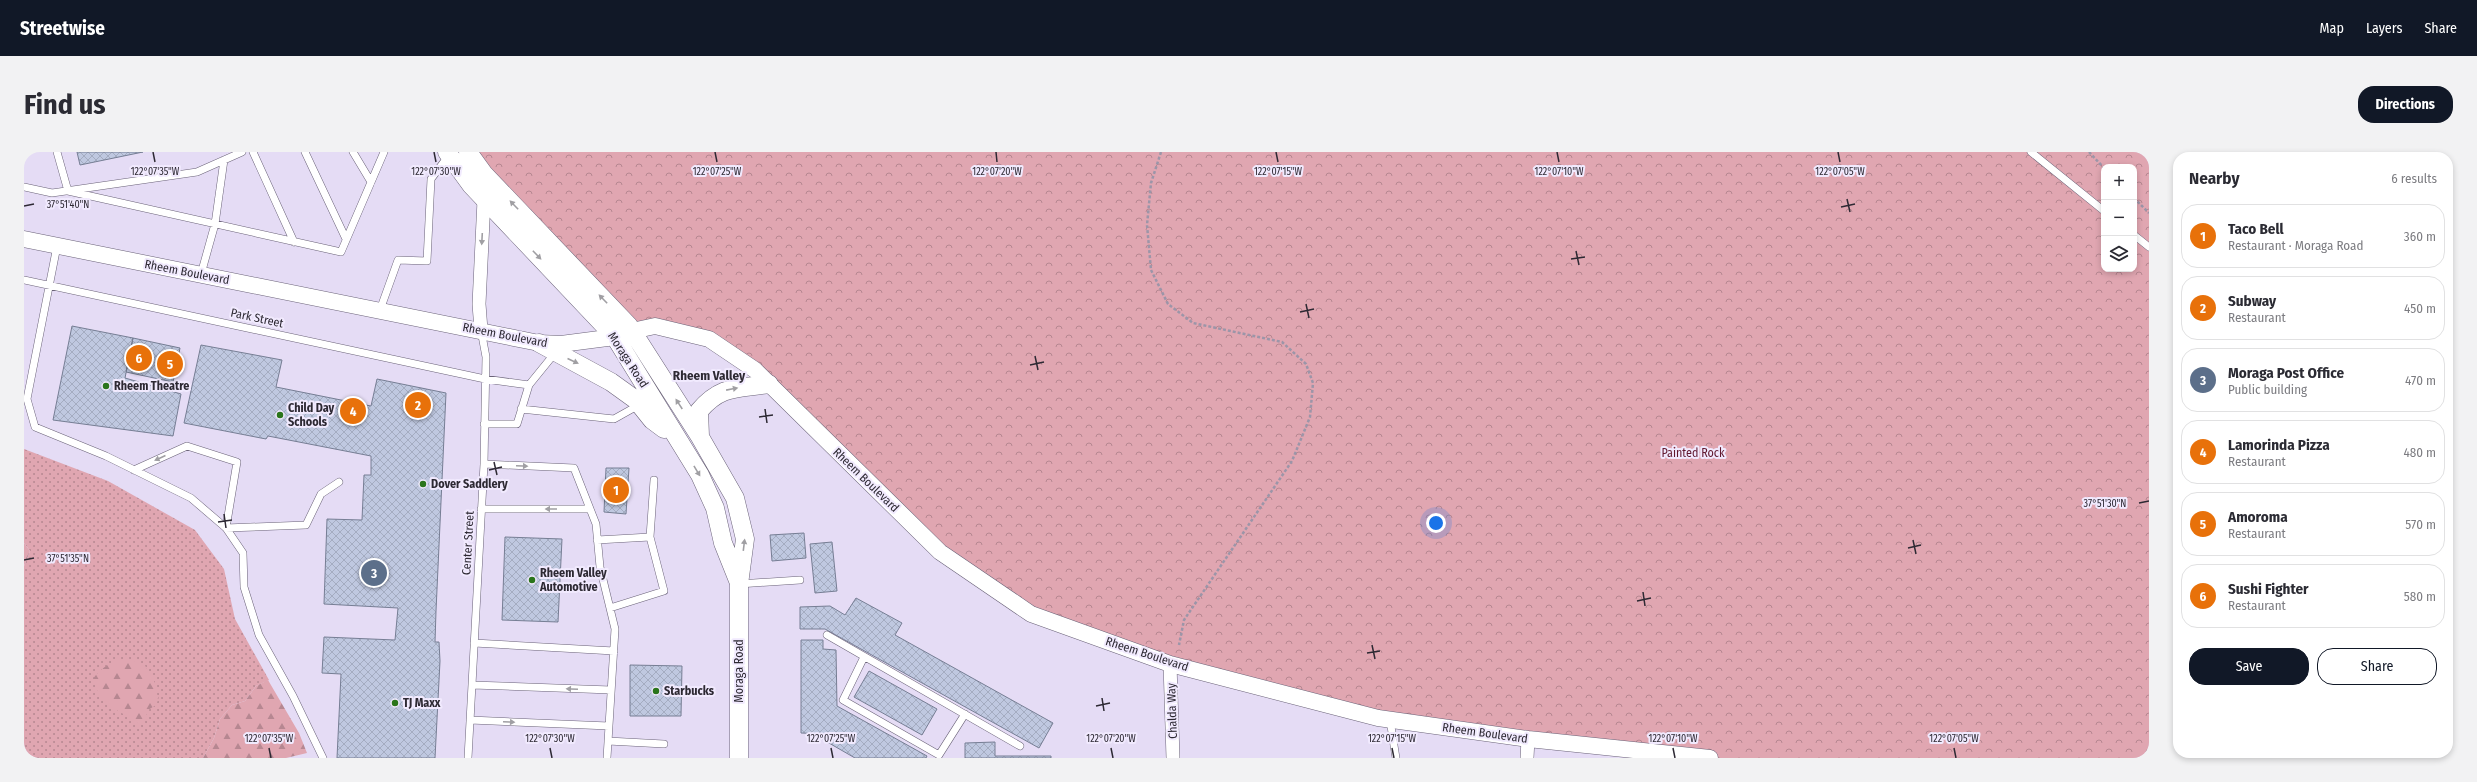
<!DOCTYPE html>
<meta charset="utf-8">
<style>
:root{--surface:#fff;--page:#f2f2f3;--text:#2b2b33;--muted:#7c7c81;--line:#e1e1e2;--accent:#111827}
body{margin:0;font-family:"Fira Sans Condensed",sans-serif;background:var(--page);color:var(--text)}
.controls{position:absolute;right:12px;top:12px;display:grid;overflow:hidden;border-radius:8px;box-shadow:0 2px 6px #0003}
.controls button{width:36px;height:36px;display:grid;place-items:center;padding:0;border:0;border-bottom:1px solid var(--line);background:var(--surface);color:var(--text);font:20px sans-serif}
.you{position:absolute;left:1412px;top:371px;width:14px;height:14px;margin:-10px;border:3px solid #fff;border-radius:50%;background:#1a73e8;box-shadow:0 0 0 6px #1a73e833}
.badge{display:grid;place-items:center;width:26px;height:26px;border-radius:50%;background:var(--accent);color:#fff;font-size:13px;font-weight:700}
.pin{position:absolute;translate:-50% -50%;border:2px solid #fff;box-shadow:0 1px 4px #0006}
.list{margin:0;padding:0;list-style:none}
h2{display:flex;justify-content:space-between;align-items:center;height:52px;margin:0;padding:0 16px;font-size:17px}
h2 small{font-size:13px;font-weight:400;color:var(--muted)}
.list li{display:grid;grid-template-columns:26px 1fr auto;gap:12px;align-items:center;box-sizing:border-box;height:64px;margin:0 8px 8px;padding:0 8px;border:1px solid var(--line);border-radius:16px}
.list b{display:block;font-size:15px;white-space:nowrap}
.list p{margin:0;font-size:13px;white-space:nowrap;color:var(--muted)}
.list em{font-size:13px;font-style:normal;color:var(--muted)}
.actions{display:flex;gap:8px;padding:12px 16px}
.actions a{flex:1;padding:9px 0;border:1px solid var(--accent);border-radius:16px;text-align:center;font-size:14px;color:var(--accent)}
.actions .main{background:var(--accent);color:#fff}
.icon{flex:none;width:22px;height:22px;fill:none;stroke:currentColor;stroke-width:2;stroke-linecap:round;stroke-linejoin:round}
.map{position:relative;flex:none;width:2125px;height:606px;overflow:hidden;border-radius:16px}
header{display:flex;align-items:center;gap:24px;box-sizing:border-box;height:56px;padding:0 20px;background:var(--accent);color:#fff}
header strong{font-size:19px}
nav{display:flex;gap:22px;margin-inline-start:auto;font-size:14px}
.intro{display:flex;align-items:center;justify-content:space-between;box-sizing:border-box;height:96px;padding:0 24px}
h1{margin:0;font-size:28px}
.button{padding:10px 18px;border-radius:16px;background:var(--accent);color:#fff;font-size:14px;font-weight:700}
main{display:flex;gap:24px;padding:0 24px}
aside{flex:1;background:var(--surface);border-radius:16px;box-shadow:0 2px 6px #0003}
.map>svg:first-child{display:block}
.grass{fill:url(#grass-dots)}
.forest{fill:url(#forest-firs)}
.park{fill:url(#park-crowns);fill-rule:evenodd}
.building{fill:url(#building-cross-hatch);stroke:#767e94}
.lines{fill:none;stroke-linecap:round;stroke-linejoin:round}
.service-casing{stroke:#6a6278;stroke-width:8}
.minor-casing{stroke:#6a6278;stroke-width:14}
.tertiary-casing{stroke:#6a6278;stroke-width:17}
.secondary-casing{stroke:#6a6278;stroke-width:19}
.path{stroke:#9c95a8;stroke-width:2.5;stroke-dasharray:3 2;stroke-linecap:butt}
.service{stroke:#fff;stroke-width:7}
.minor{stroke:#fff;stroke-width:13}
.tertiary{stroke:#fff;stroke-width:16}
.secondary{stroke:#fff;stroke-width:18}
.oneway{fill:#a09fa3}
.ticks{fill:none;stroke:#2d2933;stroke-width:1.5}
.poi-dot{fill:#2a751b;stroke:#f1eafe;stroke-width:1.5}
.labels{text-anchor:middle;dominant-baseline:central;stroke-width:4;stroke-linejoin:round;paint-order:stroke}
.street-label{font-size:12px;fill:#2d2933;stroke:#f1eafe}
.poi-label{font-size:12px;font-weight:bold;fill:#2d2933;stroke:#f1eafe;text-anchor:start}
.park-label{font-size:12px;fill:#60172e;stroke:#f1eafe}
.neighbourhood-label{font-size:13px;font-weight:bold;fill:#2d2933;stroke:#f1eafe}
.ticks-label{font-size:10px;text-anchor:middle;fill:#2d2933;stroke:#f1eafe;stroke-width:4;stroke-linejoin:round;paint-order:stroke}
</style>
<header>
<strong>Streetwise</strong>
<nav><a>Map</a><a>Layers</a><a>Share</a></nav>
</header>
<div class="intro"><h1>Find us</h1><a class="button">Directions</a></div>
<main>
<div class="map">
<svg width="2125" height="606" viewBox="0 0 2125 606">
<defs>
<pattern id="grass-dots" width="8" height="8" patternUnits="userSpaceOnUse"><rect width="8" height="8" fill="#e0a6b1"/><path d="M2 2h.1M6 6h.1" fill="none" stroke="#b68791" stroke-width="1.8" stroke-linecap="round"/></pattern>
<pattern id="forest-firs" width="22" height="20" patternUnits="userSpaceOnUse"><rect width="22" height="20" fill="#e0a6b1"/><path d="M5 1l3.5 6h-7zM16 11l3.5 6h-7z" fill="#b68791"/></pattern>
<pattern id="park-crowns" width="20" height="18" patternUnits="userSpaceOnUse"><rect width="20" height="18" fill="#e0a6b1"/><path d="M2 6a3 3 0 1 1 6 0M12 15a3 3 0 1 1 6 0" fill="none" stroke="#b68791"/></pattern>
<pattern id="building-cross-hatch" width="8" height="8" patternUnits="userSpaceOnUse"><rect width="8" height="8" fill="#bfc8e0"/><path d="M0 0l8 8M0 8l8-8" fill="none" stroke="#a4acc1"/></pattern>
</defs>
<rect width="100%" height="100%" fill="#e5dcf5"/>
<!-- grass -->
<path class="grass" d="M0,297L84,329L171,378L200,417L211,467L245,528L232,534L221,549L208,553L196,567L190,586L179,606H0V414L6,399L0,391Z"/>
<!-- forest -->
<path class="forest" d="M0,391L6,399L0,414Z
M104,507L120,512L131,531V540L135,545L132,553L124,558L121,568L115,572C95,557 76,555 69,527C77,515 89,508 104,507Z
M244,528L275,581L283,601L262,606H179L190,586L196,567L208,553L221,549L232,534Z"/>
<!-- park -->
<path class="park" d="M444,0H2125V606H1686L1354,566L1007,462L916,400L761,249L685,187L608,179ZM2080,15H2110V117H2080Z"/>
<!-- building -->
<path class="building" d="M53,0H119L56,13Z
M48,174L109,186L101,226L157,242L149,284L29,268Z
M109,186L156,196L149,230L102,220Z
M177,193L258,208L252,235L347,254L353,227L422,241L412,459L411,490H415L416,509L411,606H313L317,522L298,521L300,485L371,488L374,456L300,452L303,367L338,368L340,323H347V304L244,284L242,287L160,271Z
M582,316H605L602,362L580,360Z
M780,381L782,406L748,409L746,383Z
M481,385L538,387L534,470L478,468Z
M808,390L813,439L791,441L786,392Z
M832,446L878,471L871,483L1029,571L1015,596L801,477H776V455L806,454L821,463Z
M777,488H799V497L812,498L813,554L903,604L902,606H831L798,587L802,582L777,581Z
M606,513L658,514L657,564H606Z
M845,519L913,557L898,583L830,545Z
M971,590V604H1027V606H941V591Z"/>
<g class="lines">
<defs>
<path id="service" d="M33,0L44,39L317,100L360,0
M229,0L270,90
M281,0L322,87
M329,0L347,30
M2007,0L2080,59
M0,35L28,41L173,20L218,0
M2110,83L2125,95
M33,94L3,247L11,275L82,304L167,346L202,376L219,401L220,435L235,483L269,544L299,606
M177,122L191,72L200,8
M0,128L461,227L505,233
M356,158L374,108L403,109L407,27L425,3
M497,257L590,267L615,253
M460,272H493L505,233L531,201
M460,312L550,316L572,372L576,415L591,477L583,606
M110,318L163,294L213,310L202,376L282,373L297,342L315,330
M457,357H566
M573,388L626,385
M715,432L776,428
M586,456L640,439L626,385L630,328
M803,483L996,594
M450,491L590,499
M840,505L819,548L915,603L941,562
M448,533L587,538
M446,568L585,574
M1366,568L1372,606
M584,589L640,592
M444,606L460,312L462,205L457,178"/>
<path id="minor" d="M457,178L455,152L460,48
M1146,512L1149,606
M1503,606L1504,587"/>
<path id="tertiary" d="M0,87L515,191L537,192L591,185L608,179L631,174L685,187L731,218L916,400L1007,462L1146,512L1354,566L1504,587L1686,606"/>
<path id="secondary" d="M423,0L447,33L591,185L676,323L691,356L699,391L715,431
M444,0L460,22L605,174L676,285L711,346L721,387L715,432V606
M515,191L587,230L612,248L628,268L640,277
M676,284L675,259C697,233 713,237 745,232"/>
</defs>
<!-- service casing -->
<use href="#service" class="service-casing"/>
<!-- minor casing -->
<use href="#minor" class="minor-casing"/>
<!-- tertiary casing -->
<use href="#tertiary" class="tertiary-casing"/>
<!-- secondary casing -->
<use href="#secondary" class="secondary-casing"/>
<!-- path -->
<path class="path" d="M1137,0L1127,31L1123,73L1127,118L1144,152L1169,171L1258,190L1282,212L1289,231L1286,265L1268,309L1160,468L1155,493
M2065,0L2080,16
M2110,46L2125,61"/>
<!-- service -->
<use href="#service" class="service"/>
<!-- minor -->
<use href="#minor" class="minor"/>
<!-- tertiary -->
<use href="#tertiary" class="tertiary"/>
<!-- secondary -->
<use href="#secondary" class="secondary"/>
</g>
<!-- one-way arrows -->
<defs><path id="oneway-solid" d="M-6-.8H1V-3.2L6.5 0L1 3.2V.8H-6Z"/></defs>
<g class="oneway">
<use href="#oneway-solid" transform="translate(490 53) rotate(-134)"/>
<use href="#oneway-solid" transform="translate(458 87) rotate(93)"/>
<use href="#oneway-solid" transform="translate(513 103) rotate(46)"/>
<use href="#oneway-solid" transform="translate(579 147) rotate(-134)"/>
<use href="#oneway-solid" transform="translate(549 209) rotate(24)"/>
<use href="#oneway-solid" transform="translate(708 237) rotate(-11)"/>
<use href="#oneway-solid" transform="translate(655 252) rotate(-123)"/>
<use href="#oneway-solid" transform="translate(136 306) rotate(156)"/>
<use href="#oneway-solid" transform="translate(498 314) rotate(2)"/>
<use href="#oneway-solid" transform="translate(673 319) rotate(59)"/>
<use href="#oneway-solid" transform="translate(527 357) rotate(180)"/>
<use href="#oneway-solid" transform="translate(720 393) rotate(-83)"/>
<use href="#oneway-solid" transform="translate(548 537) rotate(-178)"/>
<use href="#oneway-solid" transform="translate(485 570) rotate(3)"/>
</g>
<!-- ticks -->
<path class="ticks" d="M129,0L131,10M410,0L412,10M691,0L693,10M972,0L973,10M1252,0L1254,10M1533,0L1535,10M1814,0L1816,10M1823,47L1826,60M0,54L10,52M1817,55L1831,52M1552,99L1555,113M1547,107L1561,105M1282,152L1285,166M1276,160L1290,157M1011,204L1014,218M1006,213L1020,210M741,257L743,271M735,265L749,263M470,310L473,323M465,318L478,315M2115,351L2125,349M200,362L202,376M194,370L208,368M1889,388L1892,402M1884,396L1897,393M0,408L10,406M1619,440L1621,454M1613,449L1627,446M1348,493L1351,507M1343,501L1356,499M1078,546L1080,559M1072,554L1086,551M245,596L247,606M526,596L528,606M807,596L809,606M1087,596L1089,606M1368,596L1370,606M1649,596L1651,606M1930,596L1932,606"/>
<!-- markers -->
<g class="poi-dot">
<circle cx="82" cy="234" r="4"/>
<circle cx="256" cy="263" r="4"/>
<circle cx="399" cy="332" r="4"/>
<circle cx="508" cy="428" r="4"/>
<circle cx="632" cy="539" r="4"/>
<circle cx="371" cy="551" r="4"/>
</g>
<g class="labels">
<!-- street labels -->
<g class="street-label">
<text transform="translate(163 120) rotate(11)">Rheem Boulevard</text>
<text transform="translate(233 166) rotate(12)">Park Street</text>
<text transform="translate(481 183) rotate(11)">Rheem Boulevard</text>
<text transform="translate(604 208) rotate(57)">Moraga Road</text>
<text transform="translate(842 328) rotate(44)">Rheem Boulevard</text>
<text transform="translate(444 391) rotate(-87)">Center Street</text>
<text transform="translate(1123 502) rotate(18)">Rheem Boulevard</text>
<text transform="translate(715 519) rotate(-90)">Moraga Road</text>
<text transform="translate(1148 559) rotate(-92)">Chalda Way</text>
<text transform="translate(1461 581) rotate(8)">Rheem Boulevard</text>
</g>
<!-- poi labels -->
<g class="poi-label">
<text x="90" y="234">Rheem Theatre</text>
<text x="264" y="256">Child Day<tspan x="264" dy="14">Schools</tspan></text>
<text x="407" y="332">Dover Saddlery</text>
<text x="516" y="421">Rheem Valley<tspan x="516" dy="14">Automotive</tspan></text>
<text x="640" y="539">Starbucks</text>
<text x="379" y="551">TJ Maxx</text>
</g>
<!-- park labels -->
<g class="park-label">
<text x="1669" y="301">Painted Rock</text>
</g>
<!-- neighbourhood labels -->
<g class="neighbourhood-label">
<text x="685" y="223">Rheem Valley</text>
</g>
</g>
<g class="ticks-label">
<text x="131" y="23">122°07'35"W</text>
<text x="412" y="23">122°07'30"W</text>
<text x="693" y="23">122°07'25"W</text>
<text x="973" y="23">122°07'20"W</text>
<text x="1254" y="23">122°07'15"W</text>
<text x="1535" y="23">122°07'10"W</text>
<text x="1816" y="23">122°07'05"W</text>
<text x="44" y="56">37°51'40"N</text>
<text x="2081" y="355">37°51'30"N</text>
<text x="44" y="410">37°51'35"N</text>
<text x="245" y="590">122°07'35"W</text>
<text x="526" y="590">122°07'30"W</text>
<text x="807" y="590">122°07'25"W</text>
<text x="1087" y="590">122°07'20"W</text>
<text x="1368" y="590">122°07'15"W</text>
<text x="1649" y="590">122°07'10"W</text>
<text x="1930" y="590">122°07'05"W</text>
</g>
</svg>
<div class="controls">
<button>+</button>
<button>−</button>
<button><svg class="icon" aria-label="layers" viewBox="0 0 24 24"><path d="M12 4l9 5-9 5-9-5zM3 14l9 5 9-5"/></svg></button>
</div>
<div class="you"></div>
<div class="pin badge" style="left:592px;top:338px;background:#e8710a">1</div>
<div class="pin badge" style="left:394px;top:253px;background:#e8710a">2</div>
<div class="pin badge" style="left:350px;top:421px;background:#5c6f8a">3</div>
<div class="pin badge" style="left:329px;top:259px;background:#e8710a">4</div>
<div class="pin badge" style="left:146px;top:212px;background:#e8710a">5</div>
<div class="pin badge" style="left:115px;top:206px;background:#e8710a">6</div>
</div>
<aside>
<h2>Nearby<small>6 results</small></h2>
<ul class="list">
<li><span class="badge" style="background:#e8710a">1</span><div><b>Taco Bell</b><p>Restaurant · Moraga Road</p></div><em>360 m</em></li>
<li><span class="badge" style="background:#e8710a">2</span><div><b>Subway</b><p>Restaurant</p></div><em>450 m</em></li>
<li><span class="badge" style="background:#5c6f8a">3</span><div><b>Moraga Post Office</b><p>Public building</p></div><em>470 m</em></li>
<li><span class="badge" style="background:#e8710a">4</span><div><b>Lamorinda Pizza</b><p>Restaurant</p></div><em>480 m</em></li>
<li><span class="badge" style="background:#e8710a">5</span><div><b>Amoroma</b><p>Restaurant</p></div><em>570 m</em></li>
<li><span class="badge" style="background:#e8710a">6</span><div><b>Sushi Fighter</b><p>Restaurant</p></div><em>580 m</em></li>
</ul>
<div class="actions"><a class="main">Save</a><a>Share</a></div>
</aside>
</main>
